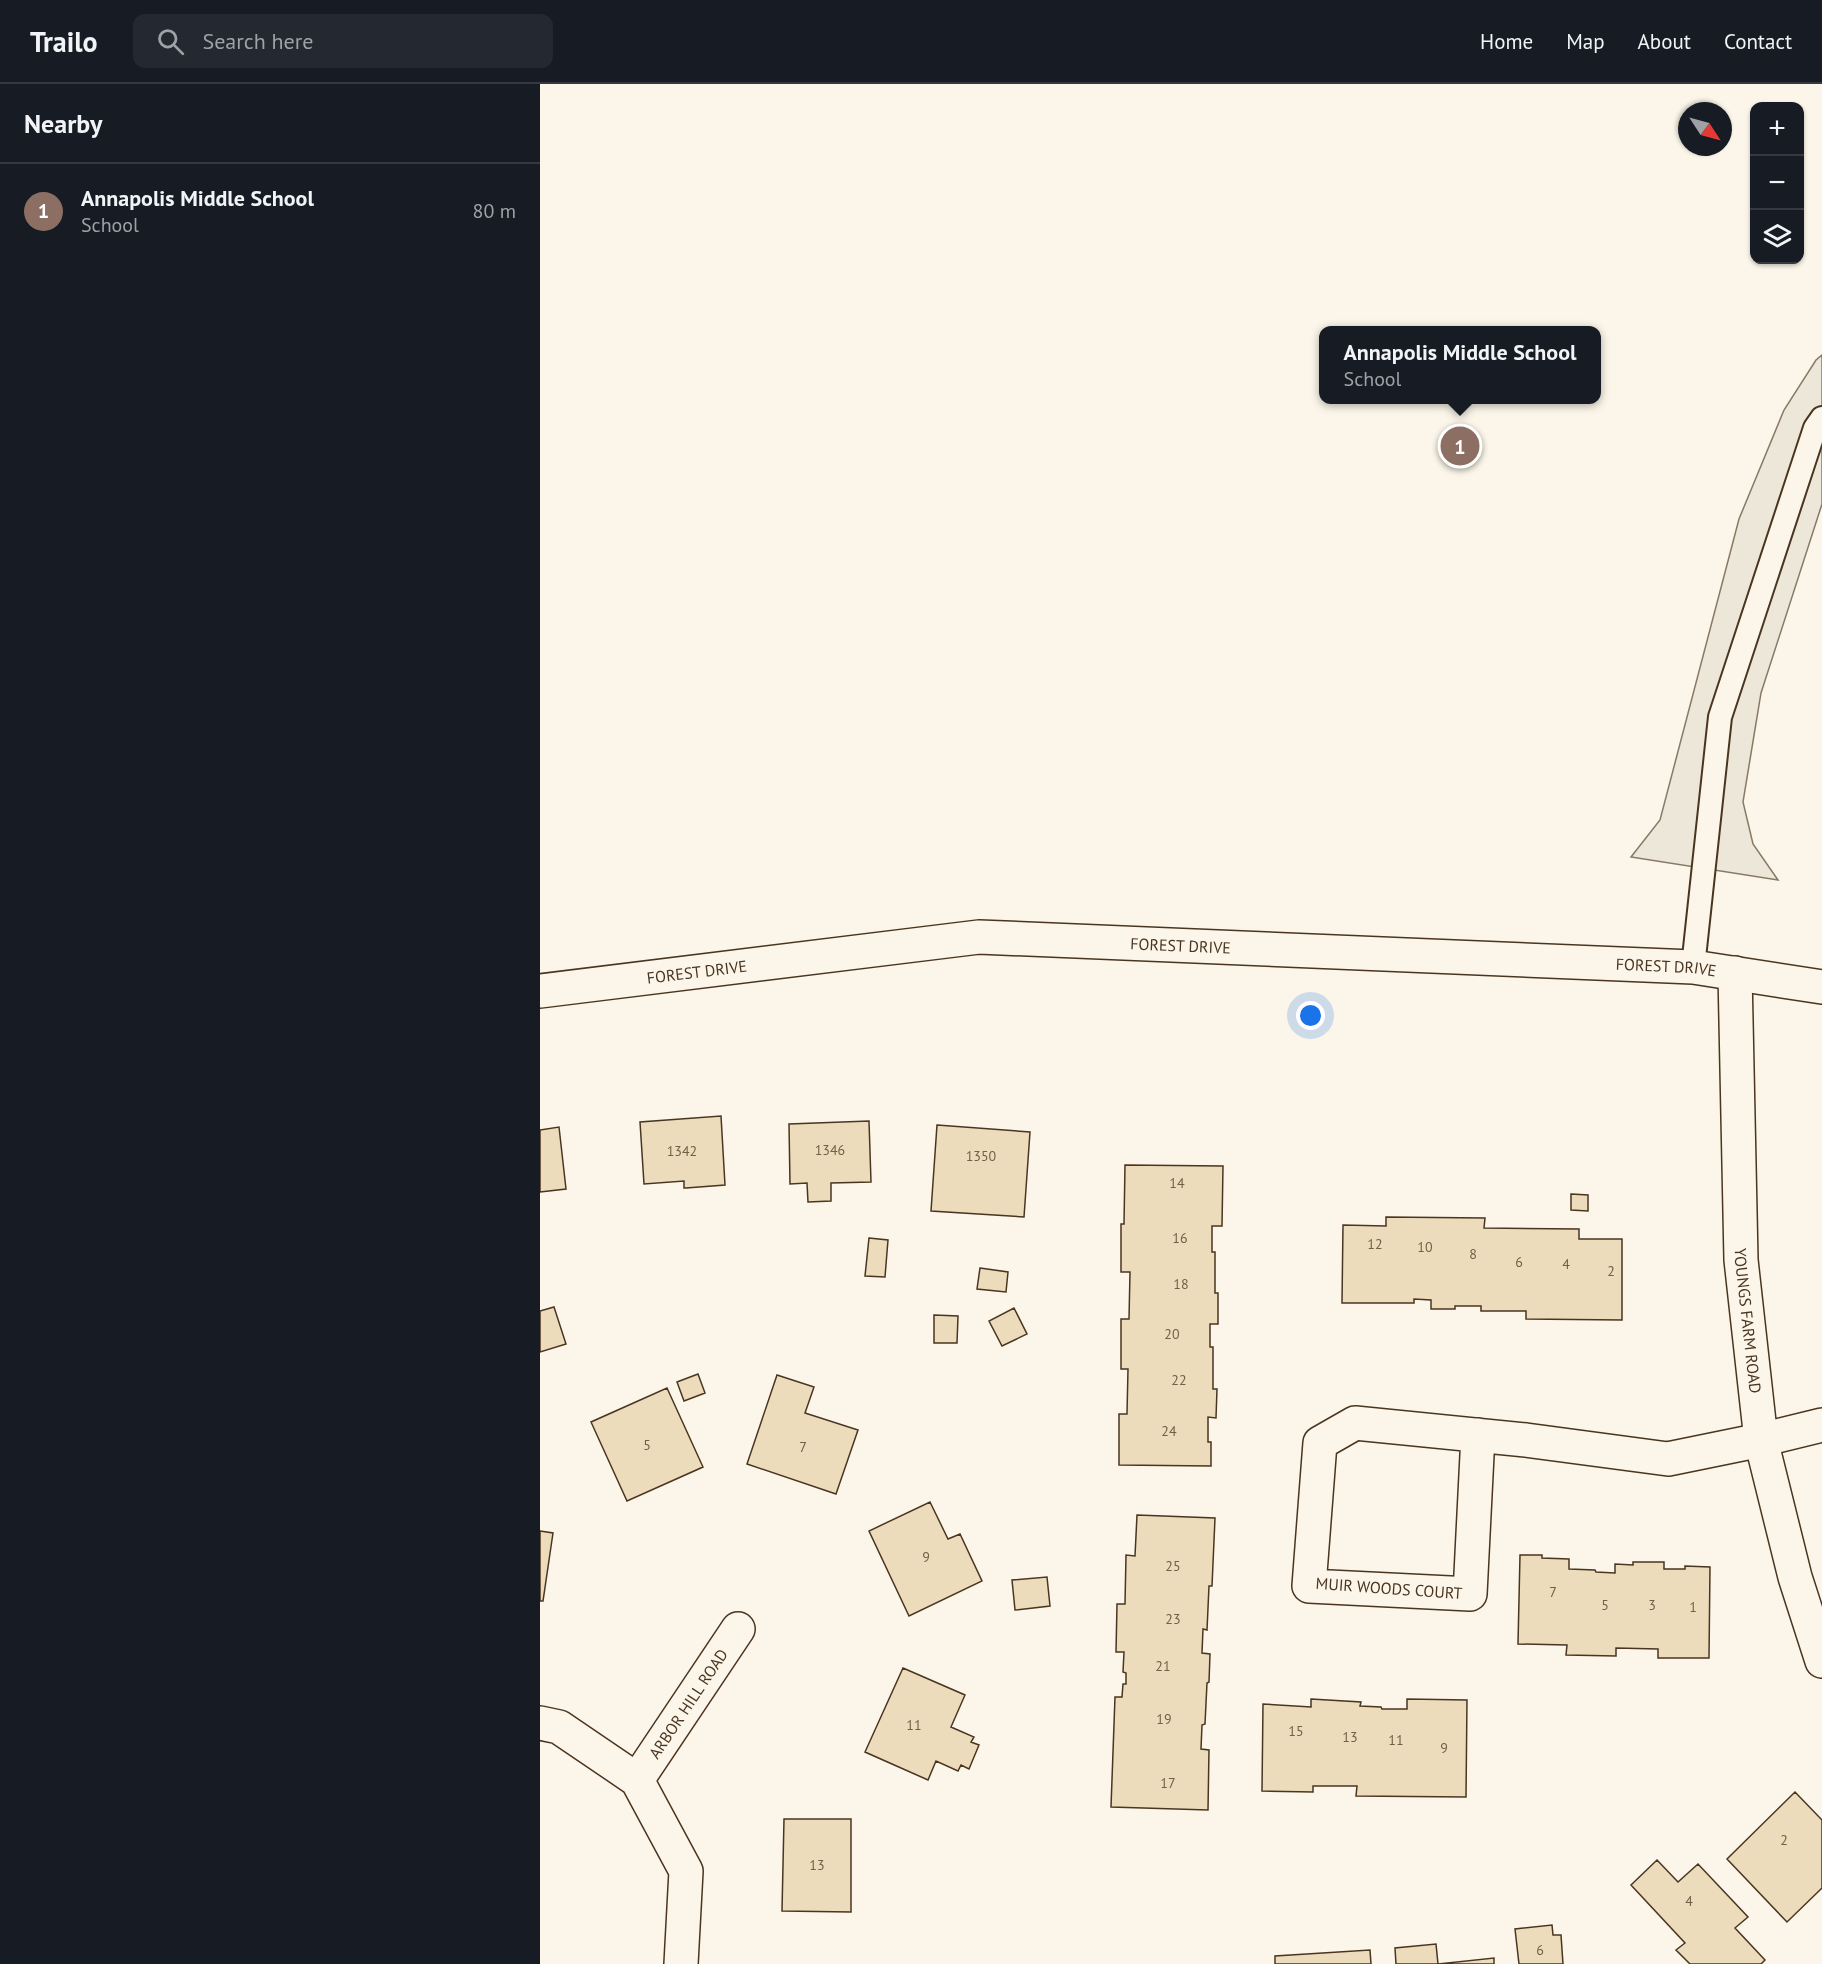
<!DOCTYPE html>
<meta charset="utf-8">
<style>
:root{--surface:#171b24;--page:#242831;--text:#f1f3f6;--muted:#9ea1a6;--line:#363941;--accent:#8c9099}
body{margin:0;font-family:"PT Sans",sans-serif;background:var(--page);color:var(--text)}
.controls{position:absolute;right:18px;top:18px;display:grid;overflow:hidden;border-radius:12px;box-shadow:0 2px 4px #0004}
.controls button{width:54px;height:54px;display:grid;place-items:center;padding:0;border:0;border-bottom:2px solid var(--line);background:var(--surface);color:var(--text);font:30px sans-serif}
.compass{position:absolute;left:1138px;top:18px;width:54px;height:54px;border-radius:50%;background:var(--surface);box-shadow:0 2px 4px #0004;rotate:126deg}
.you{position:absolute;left:771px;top:932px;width:21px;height:21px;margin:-15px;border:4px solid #fff;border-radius:50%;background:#1a73e8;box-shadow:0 0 0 9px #1a73e833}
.badge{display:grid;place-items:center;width:39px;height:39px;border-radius:50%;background:var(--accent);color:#fff;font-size:20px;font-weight:700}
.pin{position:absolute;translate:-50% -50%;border:3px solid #fff;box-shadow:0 2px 6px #0006}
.popup{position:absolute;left:779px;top:242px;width:282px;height:78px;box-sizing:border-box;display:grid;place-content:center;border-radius:12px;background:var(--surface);filter:drop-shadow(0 2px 4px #0005);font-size:20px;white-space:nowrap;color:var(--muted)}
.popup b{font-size:22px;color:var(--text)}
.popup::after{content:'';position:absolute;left:50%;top:100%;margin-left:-12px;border:12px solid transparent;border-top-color:var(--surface)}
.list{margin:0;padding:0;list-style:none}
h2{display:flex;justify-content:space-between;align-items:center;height:78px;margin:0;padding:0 24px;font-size:26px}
h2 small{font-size:20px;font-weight:400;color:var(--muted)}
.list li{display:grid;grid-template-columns:39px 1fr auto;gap:18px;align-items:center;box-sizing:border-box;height:96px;padding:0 24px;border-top:2px solid var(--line)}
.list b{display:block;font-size:22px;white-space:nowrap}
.list p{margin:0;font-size:20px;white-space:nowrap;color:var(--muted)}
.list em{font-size:20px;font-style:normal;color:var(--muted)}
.icon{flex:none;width:33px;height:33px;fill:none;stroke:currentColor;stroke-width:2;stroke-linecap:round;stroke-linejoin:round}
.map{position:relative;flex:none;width:1282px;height:1880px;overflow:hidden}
header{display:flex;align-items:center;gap:36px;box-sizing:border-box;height:84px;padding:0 30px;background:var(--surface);border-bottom:2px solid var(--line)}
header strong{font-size:28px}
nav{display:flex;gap:33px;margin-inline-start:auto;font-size:21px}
.search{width:420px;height:54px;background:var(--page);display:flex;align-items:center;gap:15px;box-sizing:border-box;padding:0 21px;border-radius:12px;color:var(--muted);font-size:22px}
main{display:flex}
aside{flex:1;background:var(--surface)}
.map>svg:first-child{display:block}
.parking{fill:#ede7d9;stroke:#887966;stroke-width:1.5}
.building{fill:#ecdcbc;stroke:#4a3520;stroke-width:1.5}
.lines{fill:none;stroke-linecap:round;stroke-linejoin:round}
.service-casing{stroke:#4a3520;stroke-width:26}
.minor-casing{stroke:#4a3520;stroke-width:36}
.primary-casing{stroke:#4a3520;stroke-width:36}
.service{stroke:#fbf6e9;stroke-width:22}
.minor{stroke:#fbf6e9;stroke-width:33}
.primary{stroke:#fbf6e9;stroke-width:33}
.labels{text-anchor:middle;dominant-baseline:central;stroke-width:4.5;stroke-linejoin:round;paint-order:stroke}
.number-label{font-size:14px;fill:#725f47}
.street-label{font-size:16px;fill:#4a3520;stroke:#fbf6e9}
</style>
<header>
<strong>Trailo</strong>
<div class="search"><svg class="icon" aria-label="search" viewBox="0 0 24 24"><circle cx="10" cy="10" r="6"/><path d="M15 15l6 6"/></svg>Search here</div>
<nav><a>Home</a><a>Map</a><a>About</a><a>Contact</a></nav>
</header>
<main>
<aside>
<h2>Nearby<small></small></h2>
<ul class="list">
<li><span class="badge" style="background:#8d6e63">1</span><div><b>Annapolis Middle School</b><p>School</p></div><em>80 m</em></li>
</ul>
</aside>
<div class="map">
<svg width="1282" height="1880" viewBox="0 0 1282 1880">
<rect width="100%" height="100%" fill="#fbf6e9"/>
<!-- parking -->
<path class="parking" d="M1282,271V420L1221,609L1203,718L1213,760L1238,796L1091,773L1120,736L1199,435L1244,326L1276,276Z"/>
<!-- building -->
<path class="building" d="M181,1032L185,1101L146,1104H144V1097L104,1100L100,1038Z
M329,1037L331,1098L291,1099V1117L268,1118L267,1099L250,1100L249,1040Z
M397,1041L490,1048L484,1133L391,1127Z
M19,1043L26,1105L0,1108V1046Z
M585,1081L683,1082L682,1142H672V1168H675V1209H678V1240H670V1263H673V1305H677L676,1334L668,1333V1358H671V1382L579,1381V1330H587L588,1285H581V1235H589L590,1188H581V1140H584Z
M1031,1110L1048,1111V1127L1031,1126Z
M846,1133L945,1134L944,1144L1039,1145V1155H1082V1236L986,1235V1227H941V1222H915V1225H891V1216L874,1215V1219H802L803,1141L846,1142Z
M329,1154L348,1156L345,1193L325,1192Z
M440,1184L468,1188L466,1208L437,1205Z
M14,1223L26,1260L0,1268V1227Z
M474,1224L487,1250L462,1262L449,1237Z
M394,1231L418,1232L417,1259H394Z
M158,1290L165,1309L144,1317L137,1298Z
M237,1291L274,1303L265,1329L318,1346L296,1410L207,1380Z
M127,1304L163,1383L87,1417L51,1338Z
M390,1418L408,1455L420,1450L442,1497L369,1532L329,1447Z
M597,1431L675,1434L672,1502H669L667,1546L663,1545L662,1569L670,1570L669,1598L667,1599L665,1640L662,1641L661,1665L669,1666L668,1726L571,1723L575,1613H582L583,1600H586V1589L583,1588L584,1568H576L577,1520H585L586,1471L595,1472Z
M0,1447L13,1449L3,1517H0Z
M980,1471H1002V1474L1029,1475V1485L1055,1486L1056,1488L1075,1489V1480L1093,1481V1478H1124V1485H1145V1482L1170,1483L1169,1574H1118V1565L1076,1564V1572L1026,1571L1027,1561L978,1560Z
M507,1493L510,1522L475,1526L472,1496Z
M363,1584L425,1611L411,1643L434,1653L431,1658L439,1661L429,1685L421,1681L418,1687L396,1677L388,1696L325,1668Z
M771,1615L821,1618L820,1622L841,1623L842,1625H867V1615L927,1616L926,1713L816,1712L817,1702H773V1708L722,1707L723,1620L771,1623Z
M1255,1708L1282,1736V1804L1247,1838L1187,1775Z
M244,1735H311V1828L242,1827Z
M1117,1776L1138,1798L1158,1780L1208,1833L1195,1844L1225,1876L1221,1880H1150L1136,1866L1145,1859L1091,1801Z
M1012,1841L1013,1851H1021L1023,1880H979L975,1845Z
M896,1860L898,1880L954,1874V1880H856L855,1864Z
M830,1866L831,1880H735V1872Z"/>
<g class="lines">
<defs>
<path id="service" d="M1153,883L1180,633L1275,344L1282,334"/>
<g id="minor">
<path id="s1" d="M1195,889L1201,1176L1221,1356L1255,1493L1282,1577"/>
<path d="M938,1351L930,1510L769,1502L780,1359L815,1339L986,1356L1128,1375L1221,1356L1282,1341"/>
<path d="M0,1639L19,1643L97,1696L146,1787L141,1880"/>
<path id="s2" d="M97,1696L198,1545"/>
</g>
<g id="primary">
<path id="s3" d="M0,907L439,853L1153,883L1282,903"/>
</g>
</defs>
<!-- service casing -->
<use href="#service" class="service-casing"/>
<!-- minor casing -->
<use href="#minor" class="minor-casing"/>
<!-- primary casing -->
<use href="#primary" class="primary-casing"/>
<!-- service -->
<use href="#service" class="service"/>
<!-- minor -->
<use href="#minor" class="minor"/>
<!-- primary -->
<use href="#primary" class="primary"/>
</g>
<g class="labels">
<!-- number labels -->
<g class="number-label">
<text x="290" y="1066">1346</text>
<text x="142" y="1067">1342</text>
<text x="441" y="1072">1350</text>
<text x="637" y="1099">14</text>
<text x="640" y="1154">16</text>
<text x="835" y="1160">12</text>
<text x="885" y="1163">10</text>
<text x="933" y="1170">8</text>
<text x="979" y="1178">6</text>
<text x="1026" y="1180">4</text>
<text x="1071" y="1187">2</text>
<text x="641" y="1200">18</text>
<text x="632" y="1250">20</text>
<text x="639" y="1296">22</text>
<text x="629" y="1347">24</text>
<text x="107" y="1361">5</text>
<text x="263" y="1363">7</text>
<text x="386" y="1473">9</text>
<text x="633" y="1482">25</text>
<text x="1013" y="1508">7</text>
<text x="1065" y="1521">5</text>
<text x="1112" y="1521">3</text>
<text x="1153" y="1523">1</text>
<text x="633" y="1535">23</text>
<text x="623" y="1582">21</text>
<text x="624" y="1635">19</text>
<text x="374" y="1641">11</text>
<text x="756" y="1647">15</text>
<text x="810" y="1653">13</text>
<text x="856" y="1656">11</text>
<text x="904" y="1664">9</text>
<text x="628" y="1699">17</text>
<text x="1244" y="1756">2</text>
<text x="277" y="1781">13</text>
<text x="1149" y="1817">4</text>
<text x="1000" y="1866">6</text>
</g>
<!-- street labels -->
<g class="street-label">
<text stroke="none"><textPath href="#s3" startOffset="644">FOREST DRIVE</textPath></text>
<text stroke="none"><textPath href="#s3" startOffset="1130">FOREST DRIVE</textPath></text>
<text stroke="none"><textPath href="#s3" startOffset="158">FOREST DRIVE</textPath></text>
<text stroke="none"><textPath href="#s1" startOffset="348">YOUNGS FARM ROAD</textPath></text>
<text transform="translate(849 1504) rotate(4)">MUIR WOODS COURT</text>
<text stroke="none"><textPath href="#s2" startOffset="92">ARBOR HILL ROAD</textPath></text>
</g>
</g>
</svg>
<div class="controls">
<button>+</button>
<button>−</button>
<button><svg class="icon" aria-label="layers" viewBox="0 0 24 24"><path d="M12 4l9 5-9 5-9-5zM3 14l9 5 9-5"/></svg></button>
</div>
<svg class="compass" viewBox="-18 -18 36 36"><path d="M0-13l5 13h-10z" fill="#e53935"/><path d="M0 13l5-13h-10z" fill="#9ea1a6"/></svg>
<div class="you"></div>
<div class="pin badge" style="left:920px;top:362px;background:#8d6e63">1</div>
<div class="popup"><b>Annapolis Middle School</b>School</div>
</div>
</main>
